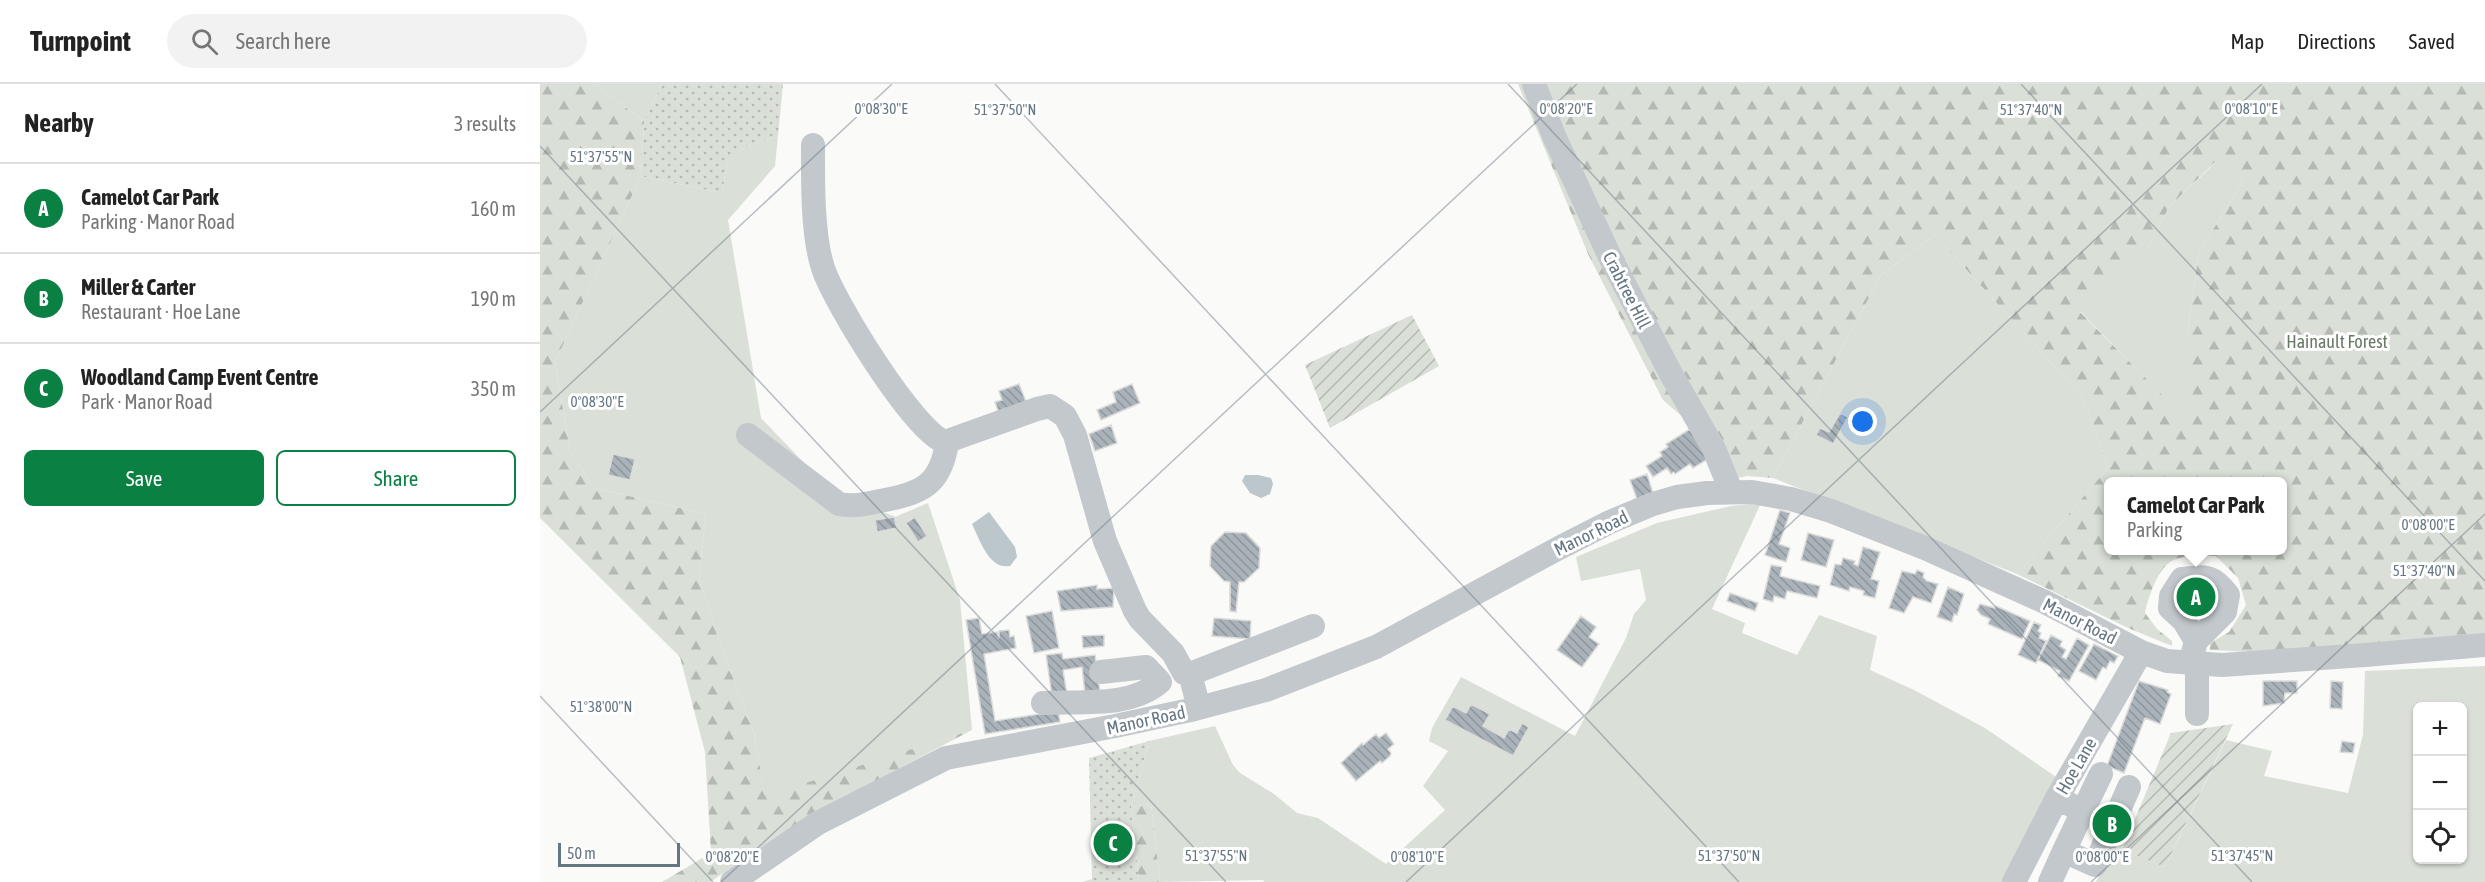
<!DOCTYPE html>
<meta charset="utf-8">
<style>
:root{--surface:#fff;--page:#f2f2f2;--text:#222;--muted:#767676;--line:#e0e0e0;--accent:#0b8043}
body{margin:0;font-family:"Asap Condensed",sans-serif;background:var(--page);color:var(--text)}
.controls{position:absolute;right:18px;bottom:18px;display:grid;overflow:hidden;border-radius:9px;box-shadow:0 2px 4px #0004}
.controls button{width:54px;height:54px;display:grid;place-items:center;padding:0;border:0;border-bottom:2px solid var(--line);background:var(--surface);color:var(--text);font:30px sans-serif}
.scale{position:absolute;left:18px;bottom:15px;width:122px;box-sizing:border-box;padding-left:6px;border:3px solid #657683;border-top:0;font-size:16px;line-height:21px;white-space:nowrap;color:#657683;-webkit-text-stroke:4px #fff;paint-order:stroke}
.you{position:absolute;left:1323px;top:338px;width:21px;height:21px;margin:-15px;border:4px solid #fff;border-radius:50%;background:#1a73e8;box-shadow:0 0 0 9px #1a73e833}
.badge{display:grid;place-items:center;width:39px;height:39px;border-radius:50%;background:var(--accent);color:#fff;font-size:20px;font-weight:700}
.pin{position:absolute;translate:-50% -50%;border:3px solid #fff;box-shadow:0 2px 6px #0006}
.popup{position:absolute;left:1564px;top:393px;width:183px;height:78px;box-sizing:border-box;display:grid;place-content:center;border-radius:9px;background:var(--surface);filter:drop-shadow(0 2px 4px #0005);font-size:20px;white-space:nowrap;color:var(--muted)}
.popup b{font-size:22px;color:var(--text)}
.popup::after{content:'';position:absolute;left:50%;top:100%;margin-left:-12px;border:12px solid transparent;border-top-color:var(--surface)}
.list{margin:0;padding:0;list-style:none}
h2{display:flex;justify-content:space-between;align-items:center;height:78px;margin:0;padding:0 24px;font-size:26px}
h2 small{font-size:20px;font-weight:400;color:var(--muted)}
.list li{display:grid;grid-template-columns:39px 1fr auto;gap:18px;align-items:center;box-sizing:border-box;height:90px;padding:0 24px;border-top:2px solid var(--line)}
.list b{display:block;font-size:22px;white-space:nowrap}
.list p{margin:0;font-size:20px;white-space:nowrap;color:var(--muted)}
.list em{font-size:20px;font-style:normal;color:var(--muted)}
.actions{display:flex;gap:12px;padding:18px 24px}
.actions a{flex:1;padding:14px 0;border:2px solid var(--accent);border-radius:9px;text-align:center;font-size:21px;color:var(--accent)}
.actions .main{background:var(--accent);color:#fff}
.icon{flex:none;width:33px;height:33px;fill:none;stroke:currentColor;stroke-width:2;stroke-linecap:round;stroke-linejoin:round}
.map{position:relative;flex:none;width:1945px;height:798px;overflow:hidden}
header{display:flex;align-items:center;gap:36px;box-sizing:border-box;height:84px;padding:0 30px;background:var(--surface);border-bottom:2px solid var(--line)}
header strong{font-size:28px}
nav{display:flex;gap:33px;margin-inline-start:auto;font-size:21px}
.search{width:420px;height:54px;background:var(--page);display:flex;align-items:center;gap:15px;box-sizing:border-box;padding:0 21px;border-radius:33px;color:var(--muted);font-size:22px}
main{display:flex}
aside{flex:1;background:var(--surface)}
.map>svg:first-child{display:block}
.grass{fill:#dadfd7;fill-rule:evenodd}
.forest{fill:url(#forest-firs);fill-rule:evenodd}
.park{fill:url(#park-dots)}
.garden{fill:url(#garden-furrows)}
.water{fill:#bbc7cb}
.building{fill:url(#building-back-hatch);stroke:#dcdcda;stroke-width:1.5}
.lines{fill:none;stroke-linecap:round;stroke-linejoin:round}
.minor{stroke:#c3c8cc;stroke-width:24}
.ticks{fill:none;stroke:#657683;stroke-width:1.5;stroke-opacity:0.45}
.labels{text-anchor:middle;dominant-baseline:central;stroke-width:6;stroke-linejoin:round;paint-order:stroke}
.street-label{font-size:18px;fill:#657683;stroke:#fff}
.park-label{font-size:18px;fill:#687a64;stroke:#fff}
.ticks-label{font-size:15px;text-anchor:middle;fill:#657683;stroke:#fff;stroke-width:6;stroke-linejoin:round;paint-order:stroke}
</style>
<header>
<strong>Turnpoint</strong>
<div class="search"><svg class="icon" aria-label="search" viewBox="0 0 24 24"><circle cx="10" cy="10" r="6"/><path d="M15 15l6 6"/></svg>Search here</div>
<nav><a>Map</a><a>Directions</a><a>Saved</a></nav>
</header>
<main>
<aside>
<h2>Nearby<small>3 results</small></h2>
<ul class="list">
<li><span class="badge">A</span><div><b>Camelot Car Park</b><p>Parking · Manor Road</p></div><em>160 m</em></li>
<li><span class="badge">B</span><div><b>Miller &amp; Carter</b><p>Restaurant · Hoe Lane</p></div><em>190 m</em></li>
<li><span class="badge">C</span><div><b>Woodland Camp Event Centre</b><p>Park · Manor Road</p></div><em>350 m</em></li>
</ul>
<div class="actions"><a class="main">Save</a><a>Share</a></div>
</aside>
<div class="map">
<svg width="1945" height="798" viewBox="0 0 1945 798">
<defs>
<pattern id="forest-firs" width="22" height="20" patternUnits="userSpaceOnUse" patternTransform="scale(1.5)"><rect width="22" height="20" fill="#dadfd7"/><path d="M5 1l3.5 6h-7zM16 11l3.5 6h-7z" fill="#b4b9b4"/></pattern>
<pattern id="park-dots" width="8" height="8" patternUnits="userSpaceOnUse" patternTransform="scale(1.5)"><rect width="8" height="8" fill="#dadfd7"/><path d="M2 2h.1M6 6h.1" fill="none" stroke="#b4b9b4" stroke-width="1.8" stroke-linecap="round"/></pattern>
<pattern id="garden-furrows" width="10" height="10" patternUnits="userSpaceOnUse" patternTransform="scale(1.5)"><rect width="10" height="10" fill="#dadfd7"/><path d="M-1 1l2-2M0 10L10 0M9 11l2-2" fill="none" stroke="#b4b9b4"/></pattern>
<pattern id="building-back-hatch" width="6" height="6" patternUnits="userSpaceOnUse" patternTransform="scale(1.5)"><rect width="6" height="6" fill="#aab3b9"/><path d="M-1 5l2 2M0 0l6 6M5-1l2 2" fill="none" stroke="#8e969c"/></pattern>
</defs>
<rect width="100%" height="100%" fill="#fafaf8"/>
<!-- grass -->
<path class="grass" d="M54,0H122L104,37Z
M238,52L235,82L188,136L221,334L289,405L355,433L388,419L420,516L432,646L225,713L214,649L177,551L159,493L166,430L54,404L30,367L15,278L101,92L182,109L187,80L205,63Z
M1676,78L1704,96L1659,168L1647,252V337L1540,227L1609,162L1629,123Z
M1395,151L1543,314L1568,384L1477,490L1233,394L1341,191Z
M1221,419L1172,525L1205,539L1202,549L1257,571L1279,531L1337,552L1330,586L1374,606L1445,644L1516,693L1462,798H724L723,796L620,798L611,720L591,723L609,657L675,642L693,681L700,689L734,710L757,729L778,734L846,780L905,726L883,702L908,667L889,657L892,644L921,593L1035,652L1086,554L1094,530L1106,516L1100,485L1041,497L1036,473L1117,439L1191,422Z
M1945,582V798H1556L1572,764L1581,768L1582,766L1625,783L1686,656L1732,667L1724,692L1808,709L1823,651L1825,587ZM1878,622H1922V776H1878Z"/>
<!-- forest -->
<path class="forest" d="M0,0H54L104,37L101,92L15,278L30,367L54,404L166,430L159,493L177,551L214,649L225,712L432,646L272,730L170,798H122L171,769L165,668L140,573L0,434Z
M978,0H1945V550L1739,569L1670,566V559L1689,548L1706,521L1698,494L1676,472C1662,472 1642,470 1630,478C1617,487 1608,514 1605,529L1617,545L1632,557V562L1588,544L1477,490L1568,384L1543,314L1395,151L1341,191L1233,394L1207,392L1180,398L1146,336L1123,316L1048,170ZM1675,78L1704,96L1659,168L1647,252V336L1540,228L1609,162L1629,123ZM1569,398H1743V466H1569Z
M611,720L620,798H599L591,723Z"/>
<!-- park -->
<path class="park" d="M122,0H243L238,52L205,63L187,80L182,109L101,92L104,37Z
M609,657L591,723L599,798H542L552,795L549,674Z"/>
<!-- garden -->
<path class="garden" d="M872,231L899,282L790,344L765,281Z
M1693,640L1625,783L1582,766L1631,649Z"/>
<!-- water -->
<path class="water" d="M705,391H718L731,394L733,400L730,410L721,414L710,409L702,397Z
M449,428L475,463L477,473L470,482C449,486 440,456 432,440Z"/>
<!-- building -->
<path class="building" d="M479,300L487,320L459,330L455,318L462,316L459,307Z
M592,300L600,319L561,336L557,326L576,318L573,308Z
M1300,329L1308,333L1293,360L1276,351L1280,344L1289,348Z
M571,341L577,359L555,367L549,350Z
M1150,345L1168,375L1153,384L1150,380L1135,390L1134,388L1131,390L1127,384L1113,393L1106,382L1122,372L1120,368L1128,363L1126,360Z
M73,370L95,375L90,396L68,391Z
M1107,390L1113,409L1097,415L1090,396Z
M1240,426L1250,429L1239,460L1250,464L1246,478L1225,471Z
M354,433L357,444L337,448L335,436Z
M375,433L387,452L378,458L366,439Z
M685,448L706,449L720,464L719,484L704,498H699L696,528L690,527V498L684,497L670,482L671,462Z
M1268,449L1294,456L1286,483L1261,476Z
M1323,463L1340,468L1331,495L1339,497L1335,514L1323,511L1324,507L1310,503L1309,507L1290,501L1295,480L1301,481L1303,474L1315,477L1314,480L1318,482Z
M1231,481L1242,483L1240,492L1280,502L1277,514L1247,507L1245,515L1234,512L1233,518L1223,515Z
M1377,486L1384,489L1383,493L1387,497L1398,500L1391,519L1373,513L1364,529L1349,524L1362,487L1375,490Z
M557,501V505L574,504L573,523L521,527L517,507Z
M1408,503L1424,510L1417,531L1414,530L1412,538L1397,533Z
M1190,509L1218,519L1215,527L1187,517Z
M1440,520L1455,524L1456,522L1490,537L1482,555L1448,540L1450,535L1441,531L1437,526Z
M512,527L519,564L494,569L486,532Z
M1041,532L1056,543L1049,553L1059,560L1042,583L1017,566Z
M439,534L442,550L457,548L458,554H459V547L469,546L470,553L474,552L476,564L444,570L455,637L518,627L520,638L445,650L426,536Z
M674,534L711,537L710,555L672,552Z
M1494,538L1501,541L1498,547L1501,549L1499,554L1506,557L1496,579L1478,571Z
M564,551V562L543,564L542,552Z
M1511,551L1522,557L1520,562L1526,566L1522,573L1526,575L1537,554L1549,561L1529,597L1518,592L1520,587L1498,576Z
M1554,560L1578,572L1574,579L1570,577L1566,585L1563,583L1556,596L1539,587Z
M522,569L523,575L555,571L560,608L545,610L542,583L523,586L527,610L512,612L506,571Z
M1599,597L1628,606L1627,608L1631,610L1620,640L1605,634L1584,689L1567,682Z
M1723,597H1757V609H1745L1744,619L1723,622Z
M1791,597L1803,598L1802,625L1790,624Z
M931,620L950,630L943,642L964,654L969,645L977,649L982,639L989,643L973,672L905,636L913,622L926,629Z
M846,649L854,660L848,665L851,669L850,672L842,679L840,677L816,697L801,679L822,659L823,661L836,650L839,654Z
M1802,657L1815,659L1813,669L1800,668Z"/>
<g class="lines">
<!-- minor -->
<path class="minor" d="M994,0L1014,52L1070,173L1131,290L1174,365L1191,407
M273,61C273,97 272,150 283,184C294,218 374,348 405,358L497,325L510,322L525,332L535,351L565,457L595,527L600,535L633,569L644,589L650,590
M208,351L299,420C314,423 326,420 340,417C381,409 401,402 407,358
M1650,580L1656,557L1644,537L1630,524L1631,512L1642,495C1667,492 1673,491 1688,511L1685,528L1656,557
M503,619C541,617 590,624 620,598L606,583L561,588
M659,624L650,590L773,542
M1657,630V581
M1517,714L1543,727L1524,767L1555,781L1589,703
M1543,727L1561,690
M192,798L278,739L406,674L575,642L655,625L726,606L836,563L1019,464L1070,438L1113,420L1137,413L1167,409L1212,408L1251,415L1291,427L1385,464L1505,518L1601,568L1627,577L1682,581L1825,571L1945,561
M1474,798L1517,714L1601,568
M1510,798L1524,767"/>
</g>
<!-- ticks -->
<path class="ticks" d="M455,0L1199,798M968,0L1712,798M1481,0L1945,497M0,62L686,798M0,328L352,0M0,612L173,798M181,798L1037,0M866,798L1722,0M1551,798L1945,430"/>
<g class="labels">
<!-- street labels -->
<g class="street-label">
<text transform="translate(1087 206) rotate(63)">Crabtree Hill</text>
<text transform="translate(1051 449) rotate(-26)">Manor Road</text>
<text transform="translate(1540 537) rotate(27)">Manor Road</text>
<text transform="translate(606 636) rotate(-12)">Manor Road</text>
<text transform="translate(1536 682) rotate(-60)">Hoe Lane</text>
</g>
<!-- park labels -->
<g class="park-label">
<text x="1797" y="257">Hainault Forest</text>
</g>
</g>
<g class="ticks-label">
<text x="341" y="30">0°08'30"E</text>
<text x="1026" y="30">0°08'20"E</text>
<text x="1711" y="30">0°08'10"E</text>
<text x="465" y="31">51°37'50"N</text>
<text x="1491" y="31">51°37'40"N</text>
<text x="61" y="78">51°37'55"N</text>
<text x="57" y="323">0°08'30"E</text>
<text x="1888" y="446">0°08'00"E</text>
<text x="1884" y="492">51°37'40"N</text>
<text x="61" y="628">51°38'00"N</text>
<text x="676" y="777">51°37'55"N</text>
<text x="1189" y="777">51°37'50"N</text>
<text x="1702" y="777">51°37'45"N</text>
<text x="192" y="778">0°08'20"E</text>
<text x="877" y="778">0°08'10"E</text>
<text x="1562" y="778">0°08'00"E</text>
</g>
</svg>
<div class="controls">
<button>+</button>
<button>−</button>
<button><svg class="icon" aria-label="locate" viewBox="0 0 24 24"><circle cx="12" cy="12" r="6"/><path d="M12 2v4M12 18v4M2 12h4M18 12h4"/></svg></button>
</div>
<div class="scale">50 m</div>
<div class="you"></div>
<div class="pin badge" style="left:1656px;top:513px">A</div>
<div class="popup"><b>Camelot Car Park</b>Parking</div>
<div class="pin badge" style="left:1572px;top:740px">B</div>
<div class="pin badge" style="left:573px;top:759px">C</div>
</div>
</main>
